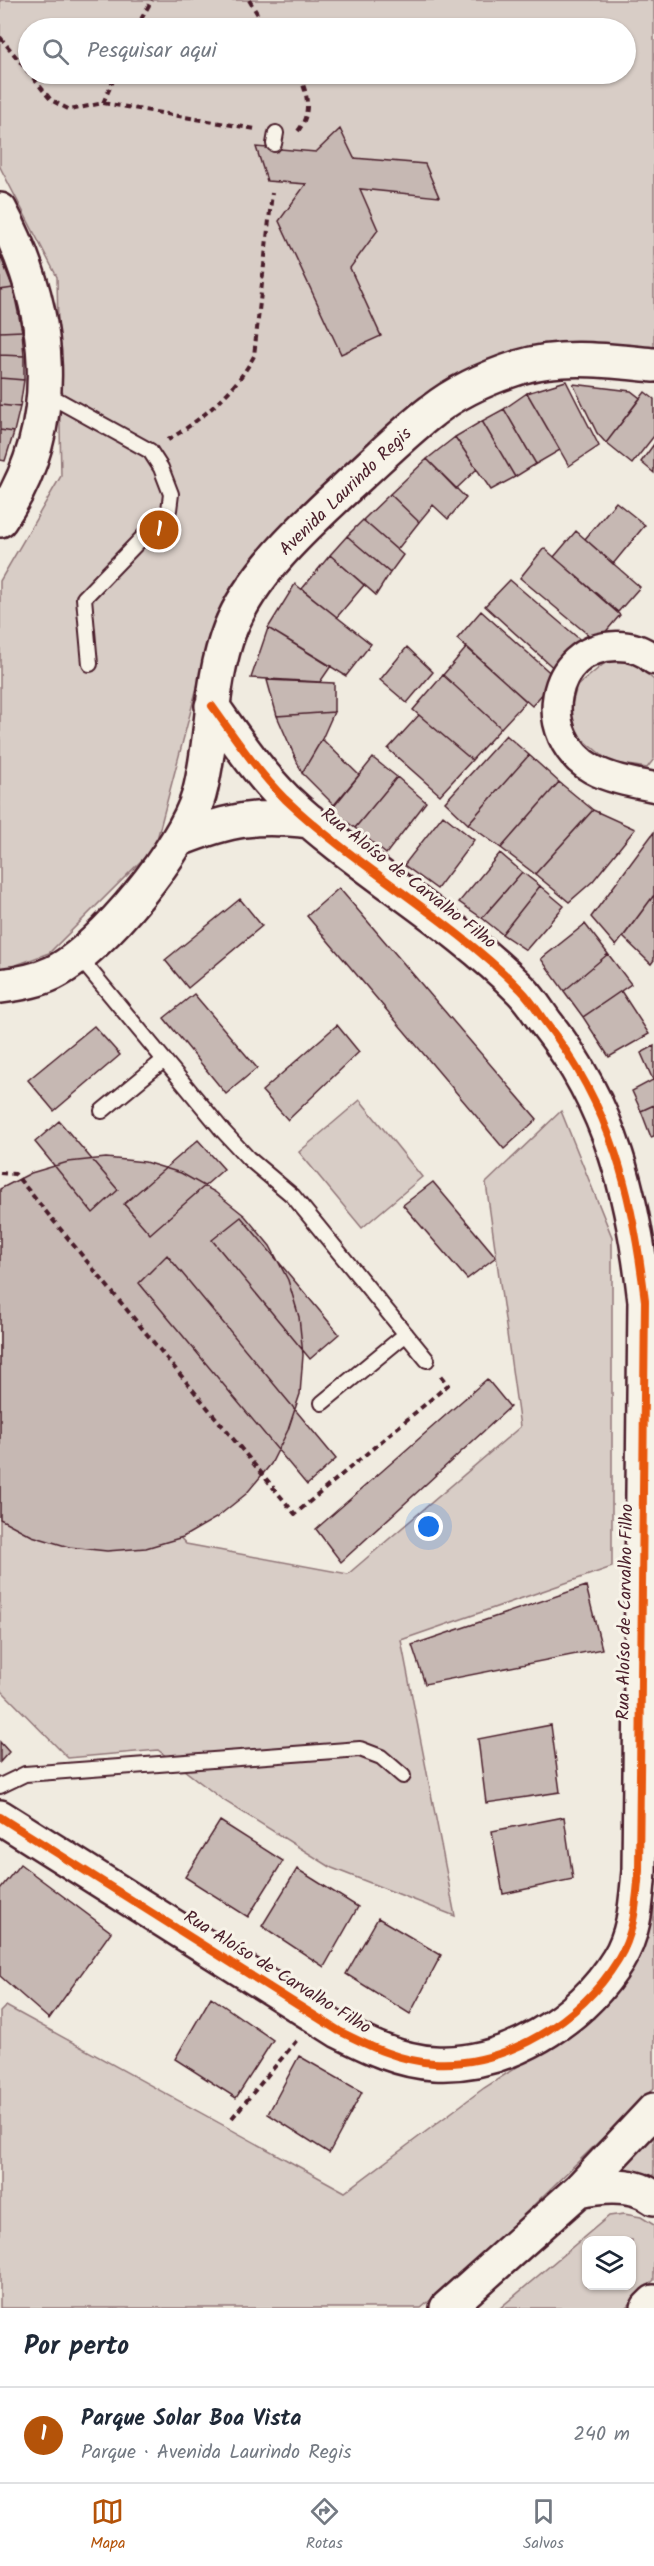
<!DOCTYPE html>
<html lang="pt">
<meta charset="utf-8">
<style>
:root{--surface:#fff;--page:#f6f6f7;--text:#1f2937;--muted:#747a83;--line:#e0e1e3;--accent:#b45309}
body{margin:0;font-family:Kalam,sans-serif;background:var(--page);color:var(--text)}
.controls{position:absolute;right:18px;bottom:18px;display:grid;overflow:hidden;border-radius:12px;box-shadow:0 2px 4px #0004}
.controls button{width:54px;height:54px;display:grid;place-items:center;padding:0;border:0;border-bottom:2px solid var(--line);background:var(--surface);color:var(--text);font:30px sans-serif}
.you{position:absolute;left:429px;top:1527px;width:21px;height:21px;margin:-15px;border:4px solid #fff;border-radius:50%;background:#1a73e8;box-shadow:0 0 0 9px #1a73e833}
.badge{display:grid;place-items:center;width:39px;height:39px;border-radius:50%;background:var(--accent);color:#fff;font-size:20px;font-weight:700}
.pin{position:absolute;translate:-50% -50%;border:3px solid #fff;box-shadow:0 2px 6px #0006}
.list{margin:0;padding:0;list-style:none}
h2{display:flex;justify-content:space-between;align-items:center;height:78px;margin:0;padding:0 24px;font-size:26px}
h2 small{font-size:20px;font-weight:400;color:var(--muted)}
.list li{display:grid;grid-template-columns:39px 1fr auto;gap:18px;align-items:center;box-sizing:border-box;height:96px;padding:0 24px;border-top:2px solid var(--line)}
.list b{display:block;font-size:22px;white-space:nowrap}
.list p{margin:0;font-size:20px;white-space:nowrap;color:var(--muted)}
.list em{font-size:20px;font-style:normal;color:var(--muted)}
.icon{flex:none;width:33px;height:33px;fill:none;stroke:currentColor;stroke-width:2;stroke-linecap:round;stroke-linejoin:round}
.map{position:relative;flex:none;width:654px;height:2308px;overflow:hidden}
.search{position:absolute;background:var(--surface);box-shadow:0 2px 4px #0004;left:18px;right:18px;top:18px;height:66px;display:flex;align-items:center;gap:15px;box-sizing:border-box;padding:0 21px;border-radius:33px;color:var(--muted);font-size:22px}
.sheet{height:174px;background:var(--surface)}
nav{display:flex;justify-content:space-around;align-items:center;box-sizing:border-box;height:84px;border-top:2px solid var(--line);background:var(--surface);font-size:16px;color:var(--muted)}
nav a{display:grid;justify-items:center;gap:3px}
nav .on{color:var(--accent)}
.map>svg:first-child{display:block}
.green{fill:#d8cdc6;stroke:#917678;stroke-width:1.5;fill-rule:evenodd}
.building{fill:#c6b8b3;stroke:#4a1f2b;stroke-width:1.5}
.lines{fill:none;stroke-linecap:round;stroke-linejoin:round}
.lane-casing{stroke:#4a1f2b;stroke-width:18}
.street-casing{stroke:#4a1f2b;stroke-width:33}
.secondary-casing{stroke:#4a1f2b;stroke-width:38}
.path{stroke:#4a1f2b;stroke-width:4;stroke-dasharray:6 4.5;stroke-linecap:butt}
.lane{stroke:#f7f3e8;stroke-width:14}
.street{stroke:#f7f3e8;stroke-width:28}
.secondary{stroke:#f7f3e8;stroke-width:33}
.cycleway-casing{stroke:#f7f3e8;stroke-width:11}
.cycleway{stroke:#e8590c;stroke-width:8}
.labels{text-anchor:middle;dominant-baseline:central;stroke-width:6;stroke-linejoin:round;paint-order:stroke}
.street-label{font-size:18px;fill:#4a1f2b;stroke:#f7f3e8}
</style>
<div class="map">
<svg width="654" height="2308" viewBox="0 0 654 2308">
<rect width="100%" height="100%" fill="#f0ebe0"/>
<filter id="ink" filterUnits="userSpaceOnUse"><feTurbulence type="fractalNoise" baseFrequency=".0167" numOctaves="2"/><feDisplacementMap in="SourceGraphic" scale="12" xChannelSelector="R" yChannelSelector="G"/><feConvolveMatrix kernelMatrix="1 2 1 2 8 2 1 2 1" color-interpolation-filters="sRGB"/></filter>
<g filter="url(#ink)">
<!-- green -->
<path class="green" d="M0,0H654V348L560,345L472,366L331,479L216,615L155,847L49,953L0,971V581L61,476L57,277L0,167ZM28,28H626V74H28Z
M630,660L654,680V759L647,768L610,762L580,737L569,715L577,686L605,663Z
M360,1100L422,1177L362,1228L299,1152Z
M561,1111L612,1237V1567L401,1640L455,1916L332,1868L223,1800L158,1750L68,1758L0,1689V1331L186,1544L348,1574L520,1427L486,1183Z
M654,1883V2088L469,2268L421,2308H0V2012L6,2006L345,2192L484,2088L594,2018Z
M654,2137V2195L622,2170Z
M624,2214L641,2217L654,2225V2280L626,2308H500L609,2216ZM586,2240H632V2286H586Z"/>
<!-- building -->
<path class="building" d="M340,129L354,158L425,164L439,197L360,189L378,230L350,268L381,336L341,354L279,221L306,184L267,181L256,147L316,152Z
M0,255L13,288L0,290Z
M13,288L22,331L0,332V290Z
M22,331L24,356L0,355V332Z
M0,355L24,356V380L0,378Z
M0,378L24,380L20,407L0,405Z
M566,381L599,446L569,466L527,393Z
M573,384L631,391L640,398L606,443L597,433Z
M645,392L654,399V436L632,464L606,443Z
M527,393L560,450L536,464L504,409Z
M0,405L20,407L14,432L0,430Z
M504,409L536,464L515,477L482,421Z
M482,421L515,477L491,490L455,437Z
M0,430L14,432L5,461L0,460Z
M455,437L477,469L456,489L427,459Z
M654,444V473L641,462Z
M427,459L466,498L448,519L433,505L419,522L390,494Z
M390,494L419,522L397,550L363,520Z
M616,502L645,525L613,564L585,539Z
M363,520L403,555L390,573L347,536Z
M576,531L640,587L618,612L554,557Z
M347,536L390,573L376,595L330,555Z
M544,548L620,615L597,642L520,578Z
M330,555L364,585L337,617L302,589Z
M510,580L584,643L559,673L485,606Z
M295,584L371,644L346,676L268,628Z
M481,611L556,678L532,706L457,639Z
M268,628L331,666L320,682L251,678Z
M407,647L433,672L407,703L380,680Z
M467,647L526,701L501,728L443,675Z
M443,675L501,728L472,760L413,710Z
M267,680L334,683V712L277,716Z
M334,712L322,739L302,773L277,716Z
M419,715L472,760L440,795L388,749Z
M506,735L529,755L468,824L445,802Z
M322,739L359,775L334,805L302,773Z
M529,755L559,782L501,848L468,824Z
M373,758L397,777L355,828L331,810Z
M397,777L426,802L386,854L355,828Z
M559,782L593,810L535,874L501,848Z
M593,810L635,829L593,881L569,902L535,874Z
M443,815L474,840L437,889L404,865Z
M654,832V895L616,946L591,917Z
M500,853L522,872L482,918L459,902Z
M522,872L540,886L502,934L482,918Z
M540,886L564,906L526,950L502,934Z
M339,888L537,1119L504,1149L307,916Z
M654,895V960L651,964L623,937Z
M240,899L262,926L188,988L165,960Z
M585,924L608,954L564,991L541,959Z
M608,954L631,984L583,1017L564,991Z
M621,991L649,1034L609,1057L583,1017Z
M194,994L257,1068L226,1094L164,1018Z
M337,1025L359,1052L288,1120L262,1091Z
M94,1026L120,1055L54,1111L28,1080Z
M654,1046V1105L641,1111L632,1091L653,1080L641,1053Z
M654,1105V1136L651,1137L641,1111Z
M59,1121L118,1190L93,1213L35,1142Z
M198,1140L224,1169L150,1234L124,1204Z
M106,1158L145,1162L181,1173L215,1192L245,1216L270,1246L288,1280L299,1317L303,1355L300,1394L288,1430L271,1464L246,1494L216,1518L183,1537L146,1548L107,1551L69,1547L32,1536L0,1519V1189L31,1173L68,1162Z
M433,1182L496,1257L467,1279L403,1205Z
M241,1217L339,1334L310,1359L212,1240Z
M167,1255L336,1459L307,1485L139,1283Z
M487,1379L510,1407L341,1562L316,1529Z
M586,1586L602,1649L425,1684L412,1645Z
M551,1725L560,1792L486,1803L478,1739Z
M0,1742L9,1752L0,1762Z
M564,1817L573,1879L503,1894L492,1831Z
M220,1821L283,1861L248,1917L185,1877Z
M20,1864L111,1932L49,2019L0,1976V1889Z
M297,1869L358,1907L324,1967L262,1926Z
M378,1918L441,1955L410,2014L346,1974Z
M211,1997L273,2040L236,2098L175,2059Z
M299,2056L362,2092L329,2153L268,2114Z"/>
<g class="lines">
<defs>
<path id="lane" d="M274,144L276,133
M45,393L150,451L161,468L171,494L169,510L84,598L90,664
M79,957L223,1131L248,1158L293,1196L427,1360
M102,1111L164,1060
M322,1403L406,1334
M0,1786L25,1774L360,1749L381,1757L403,1776"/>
<path id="street" d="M654,660C644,650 631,646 617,646C548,647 536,737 592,769C610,779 634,783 654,787"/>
<path id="secondary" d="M0,210C52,308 66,424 0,520
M180,839C231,819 255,815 310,821
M0,986C18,984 36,981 53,973C102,949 184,847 199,795C214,740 209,683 230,629C253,570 315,517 361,474C384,453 407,430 432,411C457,391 489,377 520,367C562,354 611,361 654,365
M0,1817L339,2031C369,2046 399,2061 434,2063C506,2067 581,2020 618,1960C635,1933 636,1902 639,1871L645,1301C633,1197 612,1107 546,1023C538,1012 531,1000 521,990C450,918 359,869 285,799C258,772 235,738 212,706
M579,2190C603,2185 634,2182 654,2198
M447,2308L579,2190L654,2110
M648,2308L654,2302"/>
</defs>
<!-- lane casing -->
<use href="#lane" class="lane-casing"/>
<!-- street casing -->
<use href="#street" class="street-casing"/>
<!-- secondary casing -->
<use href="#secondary" class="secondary-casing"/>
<!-- path -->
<path class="path" d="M249,0L266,28
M136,28L152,0
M0,37L51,100L70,110L103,103L255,129
M103,103L116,74
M298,131C312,113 308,92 298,74
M168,440C202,419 235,392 254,356L272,193
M0,1173L15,1174L295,1514L448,1385L439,1374
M232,2118L297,2040"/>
<!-- lane -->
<use href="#lane" class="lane"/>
<!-- street -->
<use href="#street" class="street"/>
<!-- secondary -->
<use href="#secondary" class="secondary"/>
<defs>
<path id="cycleway" d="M0,1817L339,2031C369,2046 399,2061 434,2063C506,2067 581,2020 618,1960C635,1933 636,1902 639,1871L645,1301C633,1197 612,1107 546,1023C538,1012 531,1000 521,990C450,918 359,869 285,799C258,772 235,738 212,706"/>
</defs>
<!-- cycleway casing -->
<use href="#cycleway" class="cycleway-casing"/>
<!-- cycleway -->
<use href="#cycleway" class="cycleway"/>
</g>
</g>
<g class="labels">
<!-- street labels -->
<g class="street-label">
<text transform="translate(346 492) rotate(-44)">Avenida Laurindo Regis</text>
<text transform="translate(408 879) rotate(38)">Rua Aloíso de Carvalho Filho</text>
<text transform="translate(626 1612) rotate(-89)">Rua Aloíso de Carvalho Filho</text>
<text transform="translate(277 1973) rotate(32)">Rua Aloíso de Carvalho Filho</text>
</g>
</g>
</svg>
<div class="controls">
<button><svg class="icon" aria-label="layers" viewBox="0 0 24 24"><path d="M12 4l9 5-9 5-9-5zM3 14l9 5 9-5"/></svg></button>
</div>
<div class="you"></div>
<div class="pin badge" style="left:159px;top:530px">1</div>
<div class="search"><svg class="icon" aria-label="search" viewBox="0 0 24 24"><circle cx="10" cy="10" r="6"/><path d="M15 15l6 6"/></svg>Pesquisar aqui</div>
</div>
<section class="sheet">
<h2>Por perto<small></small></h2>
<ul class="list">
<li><span class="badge">1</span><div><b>Parque Solar Boa Vista</b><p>Parque · Avenida Laurindo Regis</p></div><em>240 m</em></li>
</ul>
</section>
<nav>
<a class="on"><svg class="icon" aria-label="map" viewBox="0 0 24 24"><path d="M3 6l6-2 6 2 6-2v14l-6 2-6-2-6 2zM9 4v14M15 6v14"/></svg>Mapa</a>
<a><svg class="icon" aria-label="directions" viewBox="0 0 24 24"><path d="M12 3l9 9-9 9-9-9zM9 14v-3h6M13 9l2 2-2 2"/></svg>Rotas</a>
<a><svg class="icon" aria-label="saved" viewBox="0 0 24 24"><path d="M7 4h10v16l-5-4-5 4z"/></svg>Salvos</a>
</nav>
